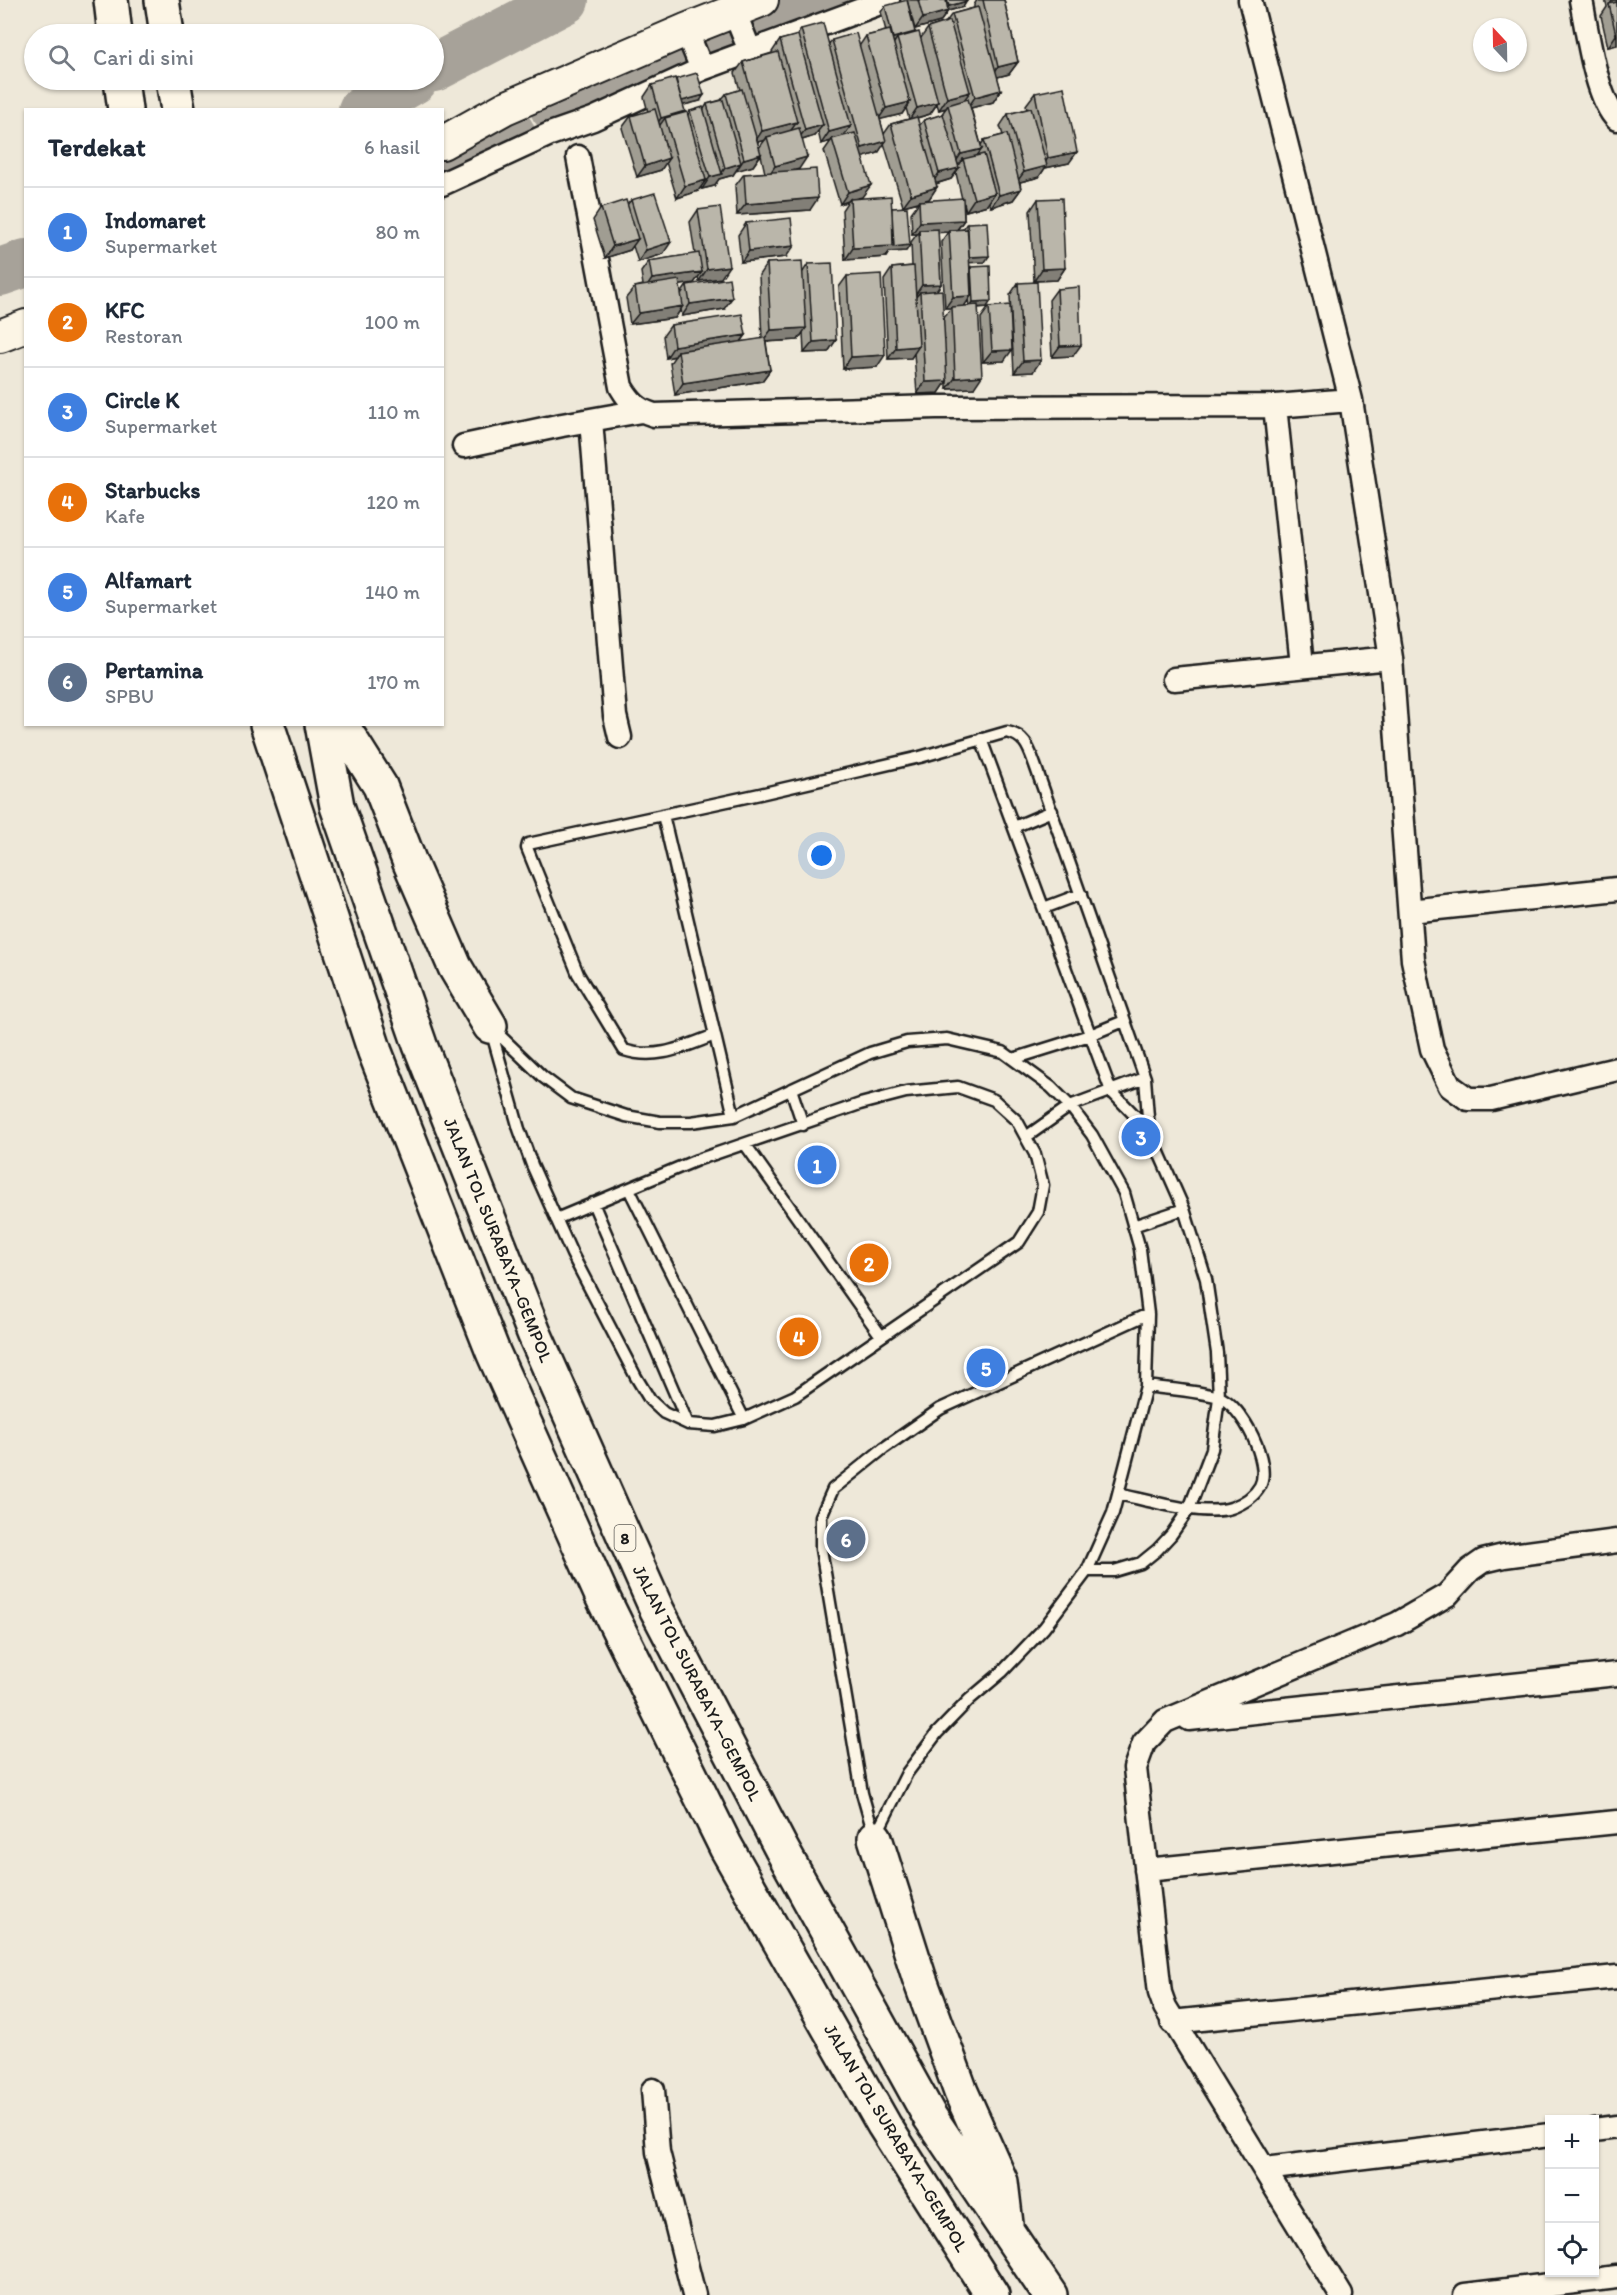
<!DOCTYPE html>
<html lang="id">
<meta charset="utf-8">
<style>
:root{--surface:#fff;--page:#f6f6f7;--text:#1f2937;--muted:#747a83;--line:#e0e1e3;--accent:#d1495b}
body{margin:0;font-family:Itim,sans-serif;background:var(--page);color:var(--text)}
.controls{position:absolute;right:18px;bottom:18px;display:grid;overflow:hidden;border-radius:0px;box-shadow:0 2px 4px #0004}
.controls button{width:54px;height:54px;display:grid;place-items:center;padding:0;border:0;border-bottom:2px solid var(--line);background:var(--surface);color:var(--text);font:30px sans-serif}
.compass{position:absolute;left:1473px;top:18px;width:54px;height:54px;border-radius:50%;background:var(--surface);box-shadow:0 2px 4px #0004;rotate:338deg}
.you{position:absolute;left:822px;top:856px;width:21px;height:21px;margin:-15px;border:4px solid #fff;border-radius:50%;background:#1a73e8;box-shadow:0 0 0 9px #1a73e833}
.badge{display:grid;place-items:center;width:39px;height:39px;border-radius:50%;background:var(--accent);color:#fff;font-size:20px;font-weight:700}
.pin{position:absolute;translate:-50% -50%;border:3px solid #fff;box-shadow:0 2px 6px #0006}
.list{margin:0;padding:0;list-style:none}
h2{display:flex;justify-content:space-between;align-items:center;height:78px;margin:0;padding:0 24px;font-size:26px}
h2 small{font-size:20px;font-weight:400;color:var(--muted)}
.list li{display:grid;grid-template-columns:39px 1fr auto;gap:18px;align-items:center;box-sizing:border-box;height:90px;padding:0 24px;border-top:2px solid var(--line)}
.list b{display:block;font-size:22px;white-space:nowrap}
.list p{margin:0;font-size:20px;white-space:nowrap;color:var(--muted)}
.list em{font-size:20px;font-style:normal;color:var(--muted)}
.icon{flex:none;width:33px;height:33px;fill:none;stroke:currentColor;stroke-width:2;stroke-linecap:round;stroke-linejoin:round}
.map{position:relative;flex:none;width:1617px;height:2295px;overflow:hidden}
.search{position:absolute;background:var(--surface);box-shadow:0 2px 4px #0004;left:24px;top:24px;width:420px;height:66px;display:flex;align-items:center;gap:15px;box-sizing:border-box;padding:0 21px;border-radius:33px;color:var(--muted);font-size:22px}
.panel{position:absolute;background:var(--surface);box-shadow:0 2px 4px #0004;left:24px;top:108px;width:420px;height:618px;border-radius:0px}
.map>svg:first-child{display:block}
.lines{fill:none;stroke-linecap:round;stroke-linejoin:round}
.river{stroke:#a7a299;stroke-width:48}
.lane-casing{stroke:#1c1c1c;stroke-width:15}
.street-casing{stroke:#1c1c1c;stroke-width:27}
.secondary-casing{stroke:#1c1c1c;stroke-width:36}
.highway-casing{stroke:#1c1c1c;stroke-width:38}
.lane{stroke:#fcf5e5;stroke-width:10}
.street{stroke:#fcf5e5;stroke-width:22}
.secondary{stroke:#fcf5e5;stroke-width:32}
.highway{stroke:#fcf5e5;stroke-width:33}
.wall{fill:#a09d92;stroke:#1c1c1c;stroke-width:1.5;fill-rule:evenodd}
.shaded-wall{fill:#827f77;stroke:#1c1c1c;stroke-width:1.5}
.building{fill:#bab6aa;stroke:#1c1c1c;stroke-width:1.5}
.labels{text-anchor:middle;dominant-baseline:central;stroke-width:6;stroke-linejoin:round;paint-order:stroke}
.shield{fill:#fcf5e5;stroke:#5f5d58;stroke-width:1.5}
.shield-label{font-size:16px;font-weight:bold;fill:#1c1c1c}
.street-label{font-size:18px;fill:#1c1c1c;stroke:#fcf5e5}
</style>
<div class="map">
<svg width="1617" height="2295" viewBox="0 0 1617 2295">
<rect width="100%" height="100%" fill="#eee8d9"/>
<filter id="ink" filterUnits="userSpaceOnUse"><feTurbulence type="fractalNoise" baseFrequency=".0167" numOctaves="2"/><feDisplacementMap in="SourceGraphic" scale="12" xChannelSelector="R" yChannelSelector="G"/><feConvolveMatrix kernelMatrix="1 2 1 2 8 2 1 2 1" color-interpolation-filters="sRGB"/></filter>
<g filter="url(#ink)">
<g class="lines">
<!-- river -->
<path class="river" d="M434,68L565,0
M554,108L773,20L832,0
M362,110L414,80
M442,164L511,133
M0,272L26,263"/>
<defs>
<path id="lane" d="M981,739L1111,1091L1149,1130
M663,815L734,1116
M1014,827L1052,811
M1044,908L1081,894
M493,1029L543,1077L571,1098L626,1116L660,1122H691L734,1116L870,1053L907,1042L947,1039L1003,1052L1051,1087L1070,1106L1092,1135L1124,1193L1140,1249L1148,1314L1146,1386L1113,1513L1087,1571L1044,1628L1002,1672L970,1699L937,1733L907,1773L876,1835
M491,1030L519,1129L532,1165L572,1254L636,1377L650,1400L664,1413L688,1424L715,1426L744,1419L795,1396L1019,1242L1038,1212L1043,1185L1035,1154L1017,1121L994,1100L958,1087L906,1092L860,1104L697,1160L556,1219
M715,1035C685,1046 657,1061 624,1050L578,974L527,848L528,844L760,794L920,757L1007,732C1026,736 1029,749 1035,765L1145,1078L1149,1130L1184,1209L1206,1279L1217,1353L1219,1398L1212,1449L1189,1509L1171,1535L1157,1550L1141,1563L1114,1571H1087
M1013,1059L1090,1035L1124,1021
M791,1089L803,1125
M1026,1137L1070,1106L1145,1078
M745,1144L881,1336
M629,1189L744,1419
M593,1203L688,1424
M1133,1226L1184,1209
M1118,1494C1147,1500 1203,1517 1231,1508C1242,1504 1254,1497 1260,1486C1272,1464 1242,1405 1219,1397C1199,1391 1167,1389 1146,1386
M874,1835L862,1793L821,1549V1516L833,1489L884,1448L940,1409L1148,1314"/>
<path id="street" d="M1250,0L1351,400L1391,658L1413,960L1432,1049L1450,1086L1468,1099H1491L1617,1069
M1581,0C1587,30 1596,99 1617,119
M734,11L750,51
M686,30L702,69
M578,157L621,387C630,402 637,410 654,415L936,407L1275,406L1351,400
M442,184L550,134L593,119L702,69L888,0
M1275,406L1302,665
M591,420L615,716L620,737
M464,446L562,425L641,411
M1174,679L1391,658
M1410,911L1617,889
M1189,1719L1617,1674
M1146,1870L1617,1822
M1172,2022L1617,1977
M653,2090L658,2152L694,2295
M1594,2130L1617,2127
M1264,2169L1550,2135
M1341,2295L1165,2007L1160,1993L1135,1768L1144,1743L1165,1721L1397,1624L1447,1595L1470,1570L1483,1561L1504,1556L1617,1541
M1465,2295L1617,2277"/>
<path id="secondary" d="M442,143L505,108L686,30L762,0
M0,336L26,326"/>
<path id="highway" d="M111,0L115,34
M162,0L167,34
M121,80L125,110
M173,80L178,110
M267,724L375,1052L493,1352L602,1596L726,1847L884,2125L992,2295
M322,724L337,806L420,1045L534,1333L657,1610L781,1848L930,2117L1050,2295
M341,724L380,786L410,863L455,967L490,1026
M875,1838L919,1977L961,2092L1001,2182L1006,2224"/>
</defs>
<!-- lane casing -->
<use href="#lane" class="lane-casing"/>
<!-- street casing -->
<use href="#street" class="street-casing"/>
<!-- secondary casing -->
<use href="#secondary" class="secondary-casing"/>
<!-- highway casing -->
<use href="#highway" class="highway-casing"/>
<!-- lane -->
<use href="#lane" class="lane"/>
<!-- street -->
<use href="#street" class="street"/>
<!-- secondary -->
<use href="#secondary" class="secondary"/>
<!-- highway -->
<use href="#highway" class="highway"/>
</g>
<!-- wall -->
<path class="wall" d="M907,0H967L963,7L948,11L940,22L915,29Z
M977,0H1004L1018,62L1009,74L997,77L1001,90L993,102L971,108L981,145L984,140L1003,135L1000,126L1008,114L1027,109L1026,105L1035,93L1069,163L1045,168L1039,177L1020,182L1021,189L1013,200L991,207L989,201L987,205L966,211L964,203V220L957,230L963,229L967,223L985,262H969L970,269L971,267L987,307L978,308L974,388L947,389V381L939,393L917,394L914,353L911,358L888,359L884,280L892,268L912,266L911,242L917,234H912L911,213L919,202L903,206L884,143L878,153L862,157V197L858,198L892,208L910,245L906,251L889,252L886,257L845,260L842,210L848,201L840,204L824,151L831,141L821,144L818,131L814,136L802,140L799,169L790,171L810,210L737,215L735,186L744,174L765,173L761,155L753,166L736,170L733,175L719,179L714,186L702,189L701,187L698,191L677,198L666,162L661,170L637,177L622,128L631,116L648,112L644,97L652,85L700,101L683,105L684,113L688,115L690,111L704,109L707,104L721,100L726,94L740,90L735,73L743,62L772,53V52L780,40L797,36L801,29L828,45L832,40L860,45L866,36L886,31L881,12L885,6L921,38L928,28L946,22L952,14L974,8V5ZM937,104L939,110L946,108L941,115L924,120L919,126L917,118L930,114ZM906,108L909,119L891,124L884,134L880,119L902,114ZM765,140L759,148L757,142ZM956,173L962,199L921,201L929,199L937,187L936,184L951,179ZM938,232H948L941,242L945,308H951L943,318L936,291L941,284ZM968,300L969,306H964Z
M1605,0H1617V45L1608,47L1601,16L1607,7Z
M1038,199L1065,268L1057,280L1034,281L1030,211Z
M631,200L663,254L638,262L633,246L630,250L605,258L593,220L601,208L627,205Z
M698,210L721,278L699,281L698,277L694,283L680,285L681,294L687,285L724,309L682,316L681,309L675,318L630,324L626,298L635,287L643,285L641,272L649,261L695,254L690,222Z
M746,223L786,257L741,262L738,235Z
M767,263L803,272L808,264L836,340L828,352L804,353L803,332L798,340L766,342L770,370L762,381L675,395L670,363L675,356L666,358L663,336L671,325L746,335L741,342L762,339L759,275Z
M847,276L877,367L843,369L839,287Z
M1018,283L1033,372L1014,373L1010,295Z
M1057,289L1073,356L1052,357L1049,300Z
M989,307L1004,361L983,362L981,318Z"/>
<!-- shaded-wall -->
<path class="shaded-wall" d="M1613,0H1617V6L1609,5Z
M967,1L963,7L948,11L940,22L915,29L923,18L945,12L949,6Z
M915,32L911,38H897L894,43L889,44L893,38Z
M1616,35H1617V45L1608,47Z
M1018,62L1009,74L990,79L998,67Z
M1001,90L993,102L967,109L975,97Z
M970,92L961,104L948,105L946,108L939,110L947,98Z
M704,95L700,101L676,107L681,101Z
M910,102L902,114L878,120L886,108Z
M938,102L930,114L909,120L917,108Z
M685,111L677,123L665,118L658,128L653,130L661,118Z
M797,122L789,133L767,137L765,140L754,143L762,131Z
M823,125L814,136L796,142L805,130Z
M851,126L842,138L832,139L831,141L821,144L829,132Z
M886,141L878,153L854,160L862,148Z
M982,149L974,160L963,159L960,164L953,166L961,154Z
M1077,152L1069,163L1045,168L1039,177L1016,183L1024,172L1042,167L1048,158Z
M761,154L753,166L736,171L744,159Z
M807,157L799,169L767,178L775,166Z
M669,158L661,170L637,177L645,166Z
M741,163L733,175L719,179L714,186L702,189L710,177L721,174L725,168Z
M959,168L951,179L931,185L939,173Z
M706,180L698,191L677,198L685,186Z
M871,185L862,197L850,200V199L848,201L840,204L848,192Z
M937,187L929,199L903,206L911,195Z
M1021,189L1013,200L991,207L999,195Z
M995,193L987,205L966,211L974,199Z
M818,198L810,210L737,215L746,204Z
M964,220L956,231L949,230L948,232L919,234V230L917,234H912L920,222Z
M638,239L630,250L605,258L613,246Z
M671,242L663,254L638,262L646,250Z
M910,245L906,251L889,252L886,257L845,260L853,248Z
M794,246L786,257L741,262L749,251Z
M989,256L985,262L965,263L969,257Z
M729,266L721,278L699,281L707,269Z
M1065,268L1057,280L1034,281L1042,269Z
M702,272L694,283L644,291L652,279Z
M941,284L933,296L920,292L916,297H914L922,285Z
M971,296L963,308L952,307L951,308H945L953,297Z
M732,298L724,309L682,316L690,304Z
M991,301L987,307L969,308L973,302Z
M683,306L675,318L630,324L639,313Z
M806,328L798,340L762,342L771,330Z
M746,335L737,347L678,351L675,356L666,358L674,346Z
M836,340L828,352L804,353L813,342Z
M1081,345L1073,356L1052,357L1060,346Z
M919,346L911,358L888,359L896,348Z
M1012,350L1004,361L983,362L992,351Z
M885,355L877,367L843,369L851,357Z
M1041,360L1033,372L1014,373L1023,361Z
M770,370L762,381L675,395L683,383Z
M982,376L974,388L947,389L955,378Z
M947,381L939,393L917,394L925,382Z"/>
<!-- building -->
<path class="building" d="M907,0L915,32L893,38L885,6Z
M918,0H946L948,11L923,18Z
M947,0H967V1L949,6Z
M983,0H1004L1018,62L998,67Z
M1617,2V35H1616L1609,4Z
M978,7L1001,90L975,97L952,14Z
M950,21L970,92L947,98L928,28Z
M823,23L851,126L829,132L801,29Z
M890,30L910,102L886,108L866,36Z
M919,32L938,102L917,108L897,38Z
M856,33L886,141L862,148L832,40Z
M798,35L823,125L805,130L780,40Z
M778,52L797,122L762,131L743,62Z
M697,73L704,95L682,101L676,79Z
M675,78L685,111L661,118L652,85Z
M1064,87L1077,152L1048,158L1035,93Z
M742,89L761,154L744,159L726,94Z
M968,99L982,149L961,154L948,105Z
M723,100L741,163L725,168L707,104Z
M703,107L722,174L710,177L690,111Z
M1031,108L1047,166L1024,172L1008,114Z
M655,109L669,158L645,166L631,116Z
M687,112L706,180L685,186L665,118Z
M943,114L959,168L939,173L924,120Z
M917,117L937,187L911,195L891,124Z
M799,128L807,157L775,166L767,137Z
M855,133L871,185L848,192L832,139Z
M1007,134L1021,189L999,195L984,140Z
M984,154L995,193L974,199L963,159Z
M816,169L818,198L746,204L744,174Z
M655,193L671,242L646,250L631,200Z
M891,196L894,246L853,248L850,199Z
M963,198L964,220L920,222L919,201Z
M1062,198L1065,268L1042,269L1038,199Z
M626,200L638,239L613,246L601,208Z
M720,207L729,266L707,269L698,210Z
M907,207L910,245L893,247L892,208Z
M791,218L794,246L749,251L746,223Z
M987,222L989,256L969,257L967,223Z
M938,229L941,284L922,285L919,230Z
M968,229L971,296L953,297L949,230Z
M699,253L702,272L652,279L649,261Z
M802,261L806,328L771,330L767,263Z
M832,263L836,340L813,342L808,264Z
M914,266L919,346L896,348L892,268Z
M990,266L991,301L973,302L971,267Z
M881,274L885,355L851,357L847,276Z
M729,278L732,298L690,304L687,285Z
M679,280L683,306L639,313L635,287Z
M1037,282L1041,360L1023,361L1018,283Z
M1079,287L1081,345L1060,346L1057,289Z
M942,290L947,381L925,382L920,292Z
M978,305L982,376L955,378L952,307Z
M1010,305L1012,350L992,351L989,307Z
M742,314L746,335L674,346L671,325Z
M765,338L770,370L683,383L678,351Z"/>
</g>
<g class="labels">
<!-- shield labels -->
<rect class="shield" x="614.5" y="1525" width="21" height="26" rx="4.5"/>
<g class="shield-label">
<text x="625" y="1538">8</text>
</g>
<!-- street labels -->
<g class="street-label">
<text transform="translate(498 1240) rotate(68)">JALAN TOL SURABAYA–GEMPOL</text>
<text transform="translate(697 1683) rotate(63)">JALAN TOL SURABAYA–GEMPOL</text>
<text transform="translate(896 2138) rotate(59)">JALAN TOL SURABAYA–GEMPOL</text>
</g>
</g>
</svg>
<div class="controls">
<button>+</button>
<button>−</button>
<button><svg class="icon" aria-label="locate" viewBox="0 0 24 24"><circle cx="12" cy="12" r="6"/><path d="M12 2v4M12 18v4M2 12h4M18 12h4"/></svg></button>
</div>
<svg class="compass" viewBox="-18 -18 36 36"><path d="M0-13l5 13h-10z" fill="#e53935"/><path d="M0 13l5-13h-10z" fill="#747a83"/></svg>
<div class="you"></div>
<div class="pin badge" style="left:817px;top:1165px;background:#3f7fe0">1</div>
<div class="pin badge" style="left:869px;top:1263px;background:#e8710a">2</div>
<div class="pin badge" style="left:1141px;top:1137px;background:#3f7fe0">3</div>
<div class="pin badge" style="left:799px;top:1337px;background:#e8710a">4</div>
<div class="pin badge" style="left:986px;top:1368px;background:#3f7fe0">5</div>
<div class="pin badge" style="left:846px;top:1539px;background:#5c6f8a">6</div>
<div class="search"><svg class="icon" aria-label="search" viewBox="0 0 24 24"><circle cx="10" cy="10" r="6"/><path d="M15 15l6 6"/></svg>Cari di sini</div>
<section class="panel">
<h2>Terdekat<small>6 hasil</small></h2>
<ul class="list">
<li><span class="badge" style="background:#3f7fe0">1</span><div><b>Indomaret</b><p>Supermarket</p></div><em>80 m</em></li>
<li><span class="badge" style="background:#e8710a">2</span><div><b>KFC</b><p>Restoran</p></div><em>100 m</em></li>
<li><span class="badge" style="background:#3f7fe0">3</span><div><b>Circle K</b><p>Supermarket</p></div><em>110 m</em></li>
<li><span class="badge" style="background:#e8710a">4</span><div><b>Starbucks</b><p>Kafe</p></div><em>120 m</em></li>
<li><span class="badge" style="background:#3f7fe0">5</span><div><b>Alfamart</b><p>Supermarket</p></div><em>140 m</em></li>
<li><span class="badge" style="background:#5c6f8a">6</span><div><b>Pertamina</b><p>SPBU</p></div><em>170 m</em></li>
</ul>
</section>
</div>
